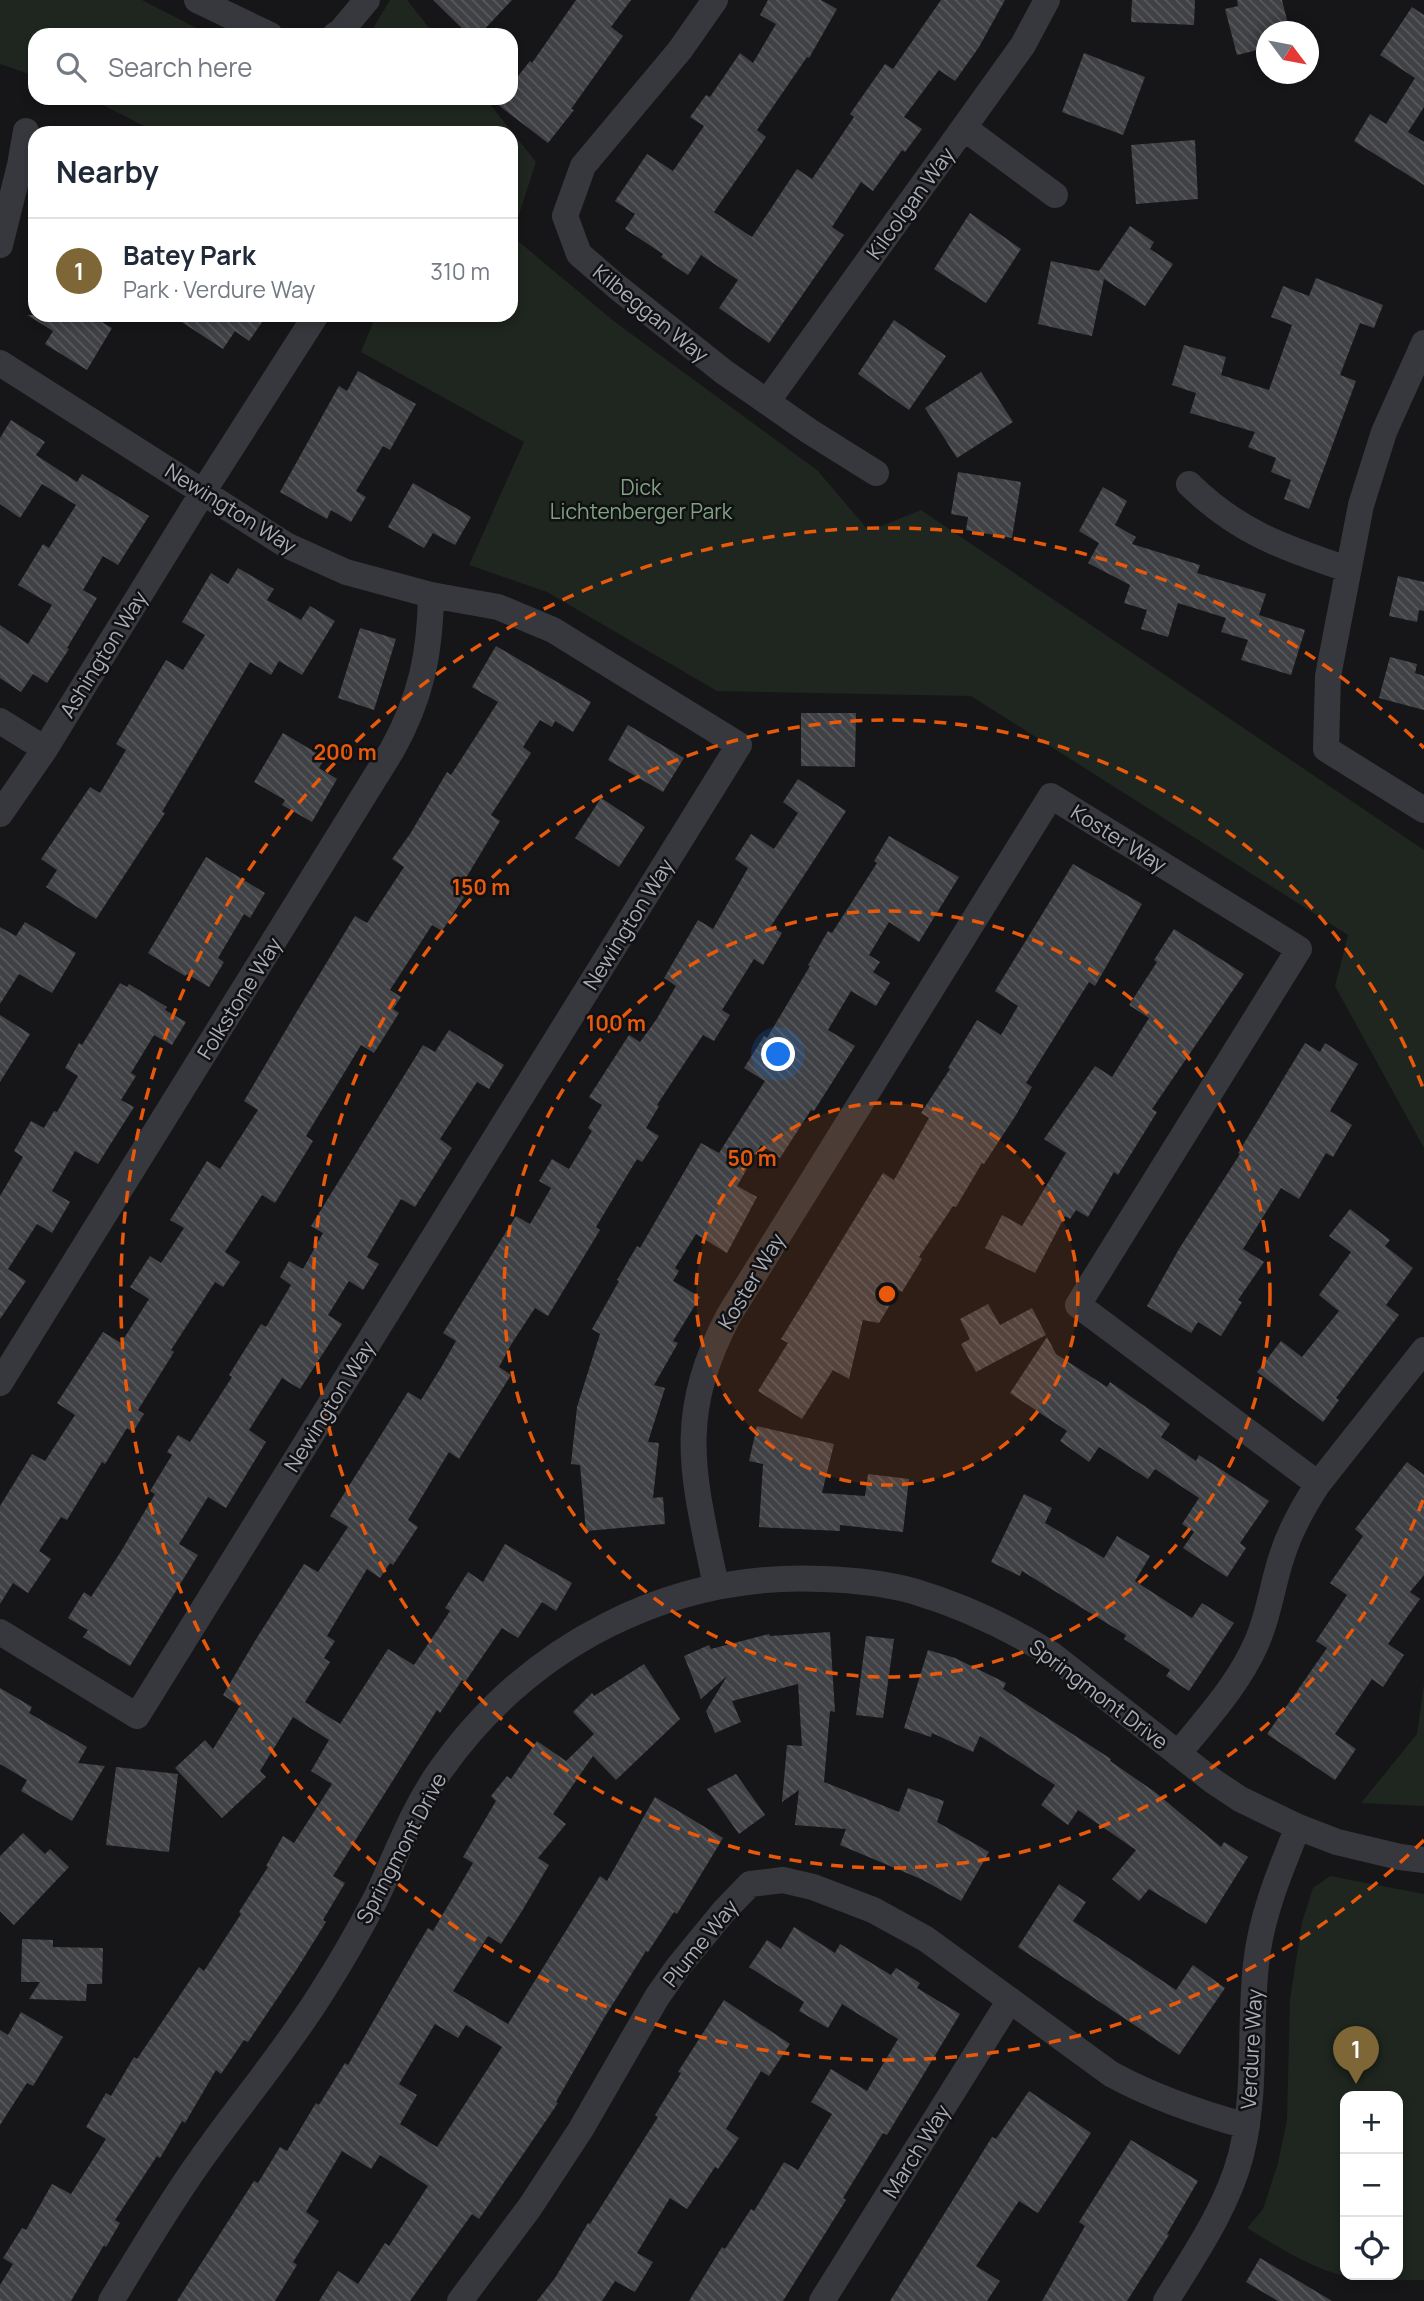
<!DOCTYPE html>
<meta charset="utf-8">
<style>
:root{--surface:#fff;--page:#f2f2f3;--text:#1f2937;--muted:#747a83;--line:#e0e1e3;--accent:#7e6636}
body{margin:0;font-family:Manrope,sans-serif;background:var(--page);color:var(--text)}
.controls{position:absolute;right:21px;bottom:21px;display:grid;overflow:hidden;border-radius:14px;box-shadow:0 4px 10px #0003}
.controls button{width:63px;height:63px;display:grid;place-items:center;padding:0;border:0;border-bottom:2px solid var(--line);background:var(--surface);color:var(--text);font:35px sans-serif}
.compass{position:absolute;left:1256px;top:21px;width:63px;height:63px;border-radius:50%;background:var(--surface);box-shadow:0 4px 10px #0003;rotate:122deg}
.you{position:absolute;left:779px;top:1055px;width:24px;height:24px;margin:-18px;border:5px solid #fff;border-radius:50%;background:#1a73e8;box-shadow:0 0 0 10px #1a73e833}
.badge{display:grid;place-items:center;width:46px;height:46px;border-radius:50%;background:var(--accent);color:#fff;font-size:23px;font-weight:700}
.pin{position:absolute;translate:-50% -58px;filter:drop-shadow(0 2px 4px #0008)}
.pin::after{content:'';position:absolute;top:37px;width:24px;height:21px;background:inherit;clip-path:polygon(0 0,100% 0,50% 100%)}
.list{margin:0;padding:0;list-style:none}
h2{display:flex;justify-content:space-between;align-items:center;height:91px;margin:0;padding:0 28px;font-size:30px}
h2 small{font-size:23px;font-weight:400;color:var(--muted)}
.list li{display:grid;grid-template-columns:46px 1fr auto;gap:21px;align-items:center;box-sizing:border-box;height:105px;padding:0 28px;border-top:2px solid var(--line)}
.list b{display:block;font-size:26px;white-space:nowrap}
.list p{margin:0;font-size:23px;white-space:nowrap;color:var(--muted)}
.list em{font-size:23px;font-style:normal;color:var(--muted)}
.icon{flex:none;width:38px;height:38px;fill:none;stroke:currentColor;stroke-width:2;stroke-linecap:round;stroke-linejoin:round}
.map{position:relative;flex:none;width:1424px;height:2301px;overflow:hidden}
.search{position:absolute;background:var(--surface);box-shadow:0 4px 10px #0003;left:28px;top:28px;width:490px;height:77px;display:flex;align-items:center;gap:18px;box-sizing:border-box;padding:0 24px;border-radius:21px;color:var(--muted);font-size:26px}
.panel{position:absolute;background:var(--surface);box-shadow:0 4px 10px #0003;left:28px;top:126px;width:490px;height:196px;border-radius:21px}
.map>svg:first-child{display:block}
.green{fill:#1e261f;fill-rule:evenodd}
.building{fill:url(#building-back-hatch);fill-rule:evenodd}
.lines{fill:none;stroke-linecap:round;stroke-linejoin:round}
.street{stroke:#37383d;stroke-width:26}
.ring{fill:none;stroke:#e8590c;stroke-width:3.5;stroke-dasharray:12 9}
.labels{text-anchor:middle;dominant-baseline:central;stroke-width:5;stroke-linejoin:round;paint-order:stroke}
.street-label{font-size:21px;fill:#a8adb8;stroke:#111113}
.park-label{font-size:21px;fill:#7fa381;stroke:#111113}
.centre{fill:#e8590c;stroke:#111113;stroke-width:3.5}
.ring-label{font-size:21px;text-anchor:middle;font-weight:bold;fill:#e8590c;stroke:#111113;stroke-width:5;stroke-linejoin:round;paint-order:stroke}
</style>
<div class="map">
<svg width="1424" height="2301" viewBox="0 0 1424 2301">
<defs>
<pattern id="building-back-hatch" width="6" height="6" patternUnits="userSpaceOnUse" patternTransform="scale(1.75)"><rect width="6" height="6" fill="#404145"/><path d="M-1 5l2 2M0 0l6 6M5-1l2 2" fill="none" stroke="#595a5e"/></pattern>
</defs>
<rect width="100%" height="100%" fill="#161618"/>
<!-- green -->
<path class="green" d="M0,0H142L210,35H35V76L0,64Z
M390,0H407L435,35H369Z
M89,98H485L536,162L512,236L615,322L817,470L869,531L921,510L1424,850V1148L1335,986L1348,935L971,696L717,691L547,592L469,565L524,442L361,352L376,315H511V133H158Z
M1424,1684V1806L1361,1803L1417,1734Z
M1330,1876L1424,1894V2280C1397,2280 1368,2282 1341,2275C1307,2266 1277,2246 1247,2228L1263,2209L1278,2163L1287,2120L1290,1999L1302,1922L1313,1888ZM1345,2096H1398V2275H1345Z"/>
<!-- building -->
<path class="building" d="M433,0H512L479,35H469Z
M576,0H631L611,27L623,36L571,109L574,110L548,143L497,104L501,98H511V85L530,61L532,63Z
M768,0H821L837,9L809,58L807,57L757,130L766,137L714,212L752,237L797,169L812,179L854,117L850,114L885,64L893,69L941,0H1005L979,47L955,81L939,70L904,117L922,129L905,152L902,150L873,191L861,182L832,227L844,235L769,343L719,308L738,280L701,255L688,275L661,257L663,254L625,229L635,214L615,201L647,154L673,171L704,126L690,117L706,95L710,97L740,53L753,63L776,24L760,15Z
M1132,0H1195L1194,25L1131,22Z
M1237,0H1282L1290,32H1266V48L1237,55L1225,9L1238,6Z
M1412,7L1424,15V107L1408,132L1424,142V185L1354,141L1370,114L1386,124L1415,78L1380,55Z
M1084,53L1145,77L1123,135L1062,112Z
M1195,140L1198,199L1136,204L1131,145Z
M970,213L1021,249L986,303L934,269Z
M1130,226L1154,242L1150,249L1173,264L1145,306L1104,279L1092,336L1038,324L1051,261L1099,271Z
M1316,278L1383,305L1374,328L1360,323L1340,375L1356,381L1309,509L1284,499L1291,480L1271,472L1276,458L1248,447L1255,432L1190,413L1196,393L1172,385L1184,345L1226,357L1221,375L1269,390L1292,325L1271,317L1283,286L1309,296Z
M27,315H90L112,328L87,370L45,344L53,331Z
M171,315H267L249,341L235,331L223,349Z
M894,320L946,356L909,410L858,374Z
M358,371L416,404L390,450L383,446L356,491L366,497L351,522L331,510L327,519L280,492L339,386L347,391Z
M981,372L1013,422L957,458L925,408Z
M11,420L45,442L36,455L77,482L82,474L149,516L118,565L103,556L83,590L97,598L67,648L69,649L47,683L33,674L21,692L0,678V625L28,644L52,605L18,585L43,544L49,548L76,505L42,484L20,518L0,504V438Z
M958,472L1021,482L1012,538L966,530L968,517L951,514Z
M413,483L471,517L455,545L433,533L424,548L388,527Z
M1103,487L1127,501L1115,525L1136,537L1132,544L1200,565L1197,573L1266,594L1259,615L1305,630L1291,675L1241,660L1248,640L1221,632L1226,618L1178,603L1168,637L1141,629L1147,610L1124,603L1130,585L1088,563L1099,543L1079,531Z
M238,568L274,589L267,600L301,620L310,606L335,621L302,675L279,661L271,675L250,662L162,812L165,813L96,919L46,887L57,870L41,859L90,787L100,793L126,750L116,744L166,660L183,670L205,635L182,622L211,573L228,584Z
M1398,576L1424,582V611L1419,610L1417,622L1389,616Z
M360,628L396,639L374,710L338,698Z
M496,646L591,702L573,732L555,721L552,727L540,720L523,747L531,753L491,815L500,821L463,883L470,888L442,931L432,925L390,990L401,997L393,1009L399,1013L374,1053L361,1045L306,1136L313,1141L275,1203L262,1195L225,1252L240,1262L223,1287L215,1282L171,1350L174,1352L138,1410L144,1414L133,1432L127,1428L105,1464L102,1462L67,1520L61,1517L39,1551L51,1559L28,1593L13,1583L0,1604V1506L32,1454L45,1461L75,1415L57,1403L103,1332L121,1343L149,1299L130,1287L150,1256L161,1263L184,1228L170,1220L207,1161L220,1169L258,1110L244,1101L299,1008L355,916L367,923L404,867L392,859L410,834L447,772L451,775L498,702L472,687Z
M1390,657L1417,664L1415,673L1424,676V710L1379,698Z
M801,713H856L855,767L801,766Z
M628,725L684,758L663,792L608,760Z
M283,733L325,758L319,768L337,779L312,822L282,805L285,800L254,782Z
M798,779L846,811L771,926L782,933L763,965L754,959L722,1010L730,1015L714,1041L703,1035L657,1105L659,1106L646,1128L659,1136L642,1162L637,1159L596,1227L600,1230L548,1316L535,1308L512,1343L499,1367L511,1375L459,1459L449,1452L408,1520L418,1527L393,1565L390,1563L380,1578L367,1569L327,1636L335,1641L324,1658L330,1662L305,1702L340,1724L388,1649L414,1665L450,1611L445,1608L468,1572L483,1582L505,1544L572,1583L556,1611L542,1602L518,1638L502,1628L465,1682L462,1680L440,1713L437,1710L333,1876L345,1883L323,1920L326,1922L295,1972L248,2042L244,2040L221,2074L216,2070L185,2123L182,2121L160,2158L157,2156L115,2220L120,2223L106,2247L104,2245L71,2301H0V2285L13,2264L3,2258L22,2228L26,2230L52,2184L71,2194L106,2139L86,2127L106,2093L111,2096L134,2057L137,2059L199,1967L204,1971L241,1914L239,1912L268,1867L266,1866L283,1836L294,1843L332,1784L311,1771L329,1740L293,1717L260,1771L266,1777L222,1818L175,1768L205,1740L213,1749L240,1706L223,1695L258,1636L304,1564L318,1572L348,1527L330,1516L408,1392L421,1400L442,1366L456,1341L443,1333L516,1216L530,1224L551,1188L539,1181L552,1159L569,1169L592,1131L588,1128L602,1105L589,1097L629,1035L640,1042L656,1020L676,986L664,978L698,920L713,929L748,868L735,859L751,834L774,849L798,813L783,802Z
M601,798L645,827L619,867L575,838Z
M889,836L959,877L919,942L889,922L869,955L880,962L873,972L890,983L876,1006L851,991L828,1030L855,1046L814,1111L811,1110L780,1158L761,1145L737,1186L757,1197L727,1253L696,1234L675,1268L679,1271L673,1281L700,1297L673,1341L678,1343L654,1385L665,1388L648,1442L659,1443L653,1498L663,1497L665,1524L586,1531L580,1465L571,1464L577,1407L600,1334L592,1329L619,1281L617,1280L637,1246L640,1248L701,1143L719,1153L765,1081L744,1068L764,1036L767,1038L810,966L808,965L828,931L832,933L877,863L874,861Z
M206,857L265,893L250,918L244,914L218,958L224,962L209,987L187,974L185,976L148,953Z
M1073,864L1142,904L1095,986L1089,982L1026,1083L1032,1087L1016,1115L984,1164L982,1163L956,1207L953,1206L919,1257L922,1259L902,1292L899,1290L879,1323L863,1320L849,1379L833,1370L802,1419L758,1391L788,1343L781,1339L883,1173L894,1180L929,1118L921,1113L950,1069L948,1068L977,1020L1001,1035L1018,1006L995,991L998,986Z
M25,922L76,953L52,993L19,974L0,1004V927L16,936Z
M1174,929L1244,974L1152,1109L1157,1112L1118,1175L1114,1172L1088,1217L1076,1210L1070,1219L1065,1216L1035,1273L985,1248L1002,1215L1022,1226L1066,1153L1044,1139L1095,1066L1112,1077L1149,1018L1129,1005L1157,962L1154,960Z
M120,983L127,987L129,984L167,1007L165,1010L186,1022L172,1045L154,1035L131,1073L136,1076L121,1100L134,1107L98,1164L75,1151L52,1191L70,1202L52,1233L37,1224L8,1269L26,1281L0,1319V1196L23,1157L14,1151L31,1121L44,1128L54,1111L57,1112L78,1076L65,1068L79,1043L82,1045Z
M0,1015L30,1034L0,1082Z
M449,1030L504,1065L489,1089L477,1082L440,1139L452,1148L415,1207L401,1199L367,1257L379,1264L363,1290L349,1281L328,1315L342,1324L300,1389L282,1378L249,1430L266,1442L226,1508L208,1497L179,1544L198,1555L130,1666L83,1637L88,1630L68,1618L84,1592L91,1597L120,1553L155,1494L150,1491L172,1455L167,1452L178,1435L190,1442L232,1377L229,1375L261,1324L266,1327L291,1285L280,1277L289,1261L303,1269L323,1233L311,1226L423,1045L435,1052Z
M1305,1043L1320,1052L1325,1043L1358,1064L1330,1111L1352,1125L1333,1157L1326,1153L1299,1199L1281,1188L1243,1249L1264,1262L1238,1300L1242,1302L1221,1336L1198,1322L1191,1333L1147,1306L1179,1249L1240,1154L1238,1153Z
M1350,1209L1390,1240L1385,1246L1413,1268L1386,1305L1399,1315L1336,1398L1339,1400L1323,1422L1257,1372L1281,1341L1302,1357L1339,1311L1319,1295L1351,1252L1329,1236Z
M988,1304L1000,1325L1032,1308L1046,1335L976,1372L961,1344L970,1339L960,1319Z
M1047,1337L1056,1354L1107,1387L1110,1382L1170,1424L1161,1437L1196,1461L1199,1455L1269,1501L1240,1543L1246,1548L1227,1577L1183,1548L1194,1532L1182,1524L1199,1498L1155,1469L1148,1479L1099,1447L1089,1462L1060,1441L1067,1431L1010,1393Z
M757,1426L834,1444L822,1493L865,1496L868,1474L909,1479L903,1532L840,1525V1531L759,1527L763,1464L749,1461Z
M1407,1462L1424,1475V1575L1410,1592L1420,1599L1388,1644L1404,1655L1383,1687L1372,1679L1335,1734L1356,1749L1335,1780L1267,1734L1327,1648L1316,1641L1347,1595L1330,1583L1363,1536L1355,1529Z
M1024,1494L1052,1508L1045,1523L1104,1558L1117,1536L1150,1556L1135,1581L1192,1618L1202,1603L1234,1623L1189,1691L1166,1676L1170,1670L1124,1639L1126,1635L1022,1571L1020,1576L991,1562Z
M830,1632L835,1712L830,1711L824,1782L899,1812L908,1788L944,1801L937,1822L989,1852L961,1901L921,1879L840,1845L846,1829L795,1825L799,1790L782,1802L787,1745L802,1746L798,1684L732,1701L741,1722L715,1733L706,1711L727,1676L701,1699L684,1656L709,1645L711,1649L769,1634L770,1636Z
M866,1636L894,1639L883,1718L856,1715Z
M928,1650L955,1658L1006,1683L1003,1689L1111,1759L1110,1761L1155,1792L1221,1847L1224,1842L1248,1857L1206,1924L1149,1889L1139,1901L1112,1879L1136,1850L1078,1810L1068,1825L1041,1805L1055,1785L980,1736L973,1752L932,1733L931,1737L904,1728Z
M644,1664L680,1719L616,1780L593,1756L553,1814L566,1824L538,1858L549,1865L522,1911L501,1944L488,1936L453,1991L508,2024L600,1876L607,1881L655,1797L723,1838L677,1914L674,1912L648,1952L646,1951L604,2018L556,2102L558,2103L479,2219L472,2214L410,2301H319L338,2271L358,2284L385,2243L389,2246L428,2186L380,2155L371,2169L342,2151L306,2212L319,2221L293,2262L297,2265L275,2301H177L254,2181L258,2183L280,2147L287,2151L316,2103L319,2105L345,2063L348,2065L413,1953L428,1928L433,1931L473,1863L463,1857L496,1801L491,1796L507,1776L511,1779L537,1741L566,1761L594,1734L573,1712L592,1693L594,1696ZM435,2024L458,2038L466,2025L502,2047L437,2147L400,2124L417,2095L399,2084Z
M0,1688L32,1707L29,1713L87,1747L78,1763L105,1766L72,1821L21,1791L27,1780L0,1764Z
M116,1767L178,1774L169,1852L106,1845Z
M736,1774L765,1815L739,1834L707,1789Z
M23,1833L45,1854L50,1849L69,1867L14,1925L0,1911V1856Z
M1059,1884L1086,1902L1073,1921L1176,1990L1193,1965L1225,1988L1179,2055L1018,1947Z
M794,1927L835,1953L840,1944L891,1975L896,1968L920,1983L917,1988L960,2014L887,2135L883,2133L843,2198L846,2200L783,2301H689L722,2247L725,2249L751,2209L754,2211L784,2162L798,2170L832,2114L811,2102L831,2069L867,2091L898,2039L842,2004L828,2028L799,2011L804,2002L749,1967L767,1940L781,1949Z
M22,1939L53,1940V1947L103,1948L102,1984H87L86,2001L29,1999L40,1982H21Z
M724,2000L790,2044L769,2076L761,2071L726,2129L739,2138L718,2169L715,2167L687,2209L670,2198L637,2253L653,2262L635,2292L615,2281L602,2301H537L555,2278L588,2223L590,2224L658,2117L655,2115L681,2073L678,2072Z
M21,2012L63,2037L33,2086L27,2083L0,2125V2030L8,2035Z
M1029,2091L1091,2133L1038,2213L1019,2201L976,2266L1000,2281L987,2301H890L992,2137L996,2139Z
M1131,2140L1198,2181L1167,2234L1169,2235L1127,2301H1042L1085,2226L1079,2222Z
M1260,2258L1332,2301H1278L1246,2282Z"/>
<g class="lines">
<!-- street -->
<path class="street" d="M197,0L270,35
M715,0L680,50L583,166L565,216L579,254L616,286L724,372L809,431L876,473
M335,35L341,31L367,0
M964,128L1055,195
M0,245L20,165L26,131
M1424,343L1384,432L1361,505L1328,676L1326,749L1424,810
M0,363L286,545L346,572L431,595L498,607L553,630L739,745L137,1716L0,1632
M767,402L1023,45L1047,0
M1189,484C1239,533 1283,547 1347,569
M0,721L45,749
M0,814L45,749L203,492L316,315
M0,1383L392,750C421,698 430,654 431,595
M716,1586C694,1478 674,1419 729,1315L1051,796L1299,949L1078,1305L1318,1484
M1178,1754C1206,1719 1238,1685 1256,1644C1269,1616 1272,1585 1282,1556C1290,1530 1303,1507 1318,1484L1424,1350
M111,2301C144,2247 177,2191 215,2140C250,2092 288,2046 320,1995C340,1964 359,1931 376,1898C397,1854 413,1808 442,1768C530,1645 670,1572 822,1579C853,1580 884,1583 913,1591C963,1606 1008,1627 1051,1654L1213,1781L1240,1799L1298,1827L1337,1842L1400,1857L1424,1860
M460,2301L530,2207L581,2129L657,1997L678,1967L724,1911L750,1884L783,1880L813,1887L873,1910L926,1939L1111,2074C1155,2098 1199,2113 1247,2126
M822,2301L1010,2000
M1166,2301C1195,2254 1227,2208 1241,2155C1257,2090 1249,2029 1256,1964C1261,1916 1280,1871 1298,1827"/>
</g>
<!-- distance rings -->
<circle cx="887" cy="1294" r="191" fill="#e8590c" fill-opacity=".12"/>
<g class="ring">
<circle cx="887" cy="1294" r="191"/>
<circle cx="887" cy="1294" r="383"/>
<path d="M1423 1500A574 574 0 1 1 1423 1088"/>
<path d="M1424 1840A766 766 0 1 1 1424 748"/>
</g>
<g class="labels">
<!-- street labels -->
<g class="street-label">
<text transform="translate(910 203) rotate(-54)">Kilcolgan Way</text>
<text transform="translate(651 313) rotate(39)">Kilbeggan Way</text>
<text transform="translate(231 508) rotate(32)">Newington Way</text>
<text transform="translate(103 654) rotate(-58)">Ashington Way</text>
<text transform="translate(1119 838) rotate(32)">Koster Way</text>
<text transform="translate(628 924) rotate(-58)">Newington Way</text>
<text transform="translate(239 998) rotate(-58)">Folkstone Way</text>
<text transform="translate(751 1281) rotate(-59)">Koster Way</text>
<text transform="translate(329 1406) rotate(-58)">Newington Way</text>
<text transform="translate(1099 1694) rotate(37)">Springmont Drive</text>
<text transform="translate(401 1848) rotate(-62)">Springmont Drive</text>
<text transform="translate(700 1943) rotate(-51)">Plume Way</text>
<text transform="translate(1251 2049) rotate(-87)">Verdure Way</text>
<text transform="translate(916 2151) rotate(-58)">March Way</text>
</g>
<!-- park labels -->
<g class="park-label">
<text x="641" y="487">Dick<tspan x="641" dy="24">Lichtenberger Park</tspan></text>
</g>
</g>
<circle cx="887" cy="1294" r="10" class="centre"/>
<g class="ring-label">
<text x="345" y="760">200 m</text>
<text x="481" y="895">150 m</text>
<text x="616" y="1031">100 m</text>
<text x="752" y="1166">50 m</text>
</g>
</svg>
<div class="controls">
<button>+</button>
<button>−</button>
<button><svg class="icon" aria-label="locate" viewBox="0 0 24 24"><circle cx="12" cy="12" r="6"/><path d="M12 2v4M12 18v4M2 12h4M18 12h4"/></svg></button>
</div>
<svg class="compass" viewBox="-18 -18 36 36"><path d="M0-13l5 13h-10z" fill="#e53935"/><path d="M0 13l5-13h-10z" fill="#747a83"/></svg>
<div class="you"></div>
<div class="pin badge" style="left:1356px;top:2084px">1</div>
<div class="search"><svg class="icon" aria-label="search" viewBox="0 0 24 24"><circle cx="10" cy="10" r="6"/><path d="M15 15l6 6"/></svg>Search here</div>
<section class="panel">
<h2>Nearby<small></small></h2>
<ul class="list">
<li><span class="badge">1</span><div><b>Batey Park</b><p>Park · Verdure Way</p></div><em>310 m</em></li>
</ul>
</section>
</div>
